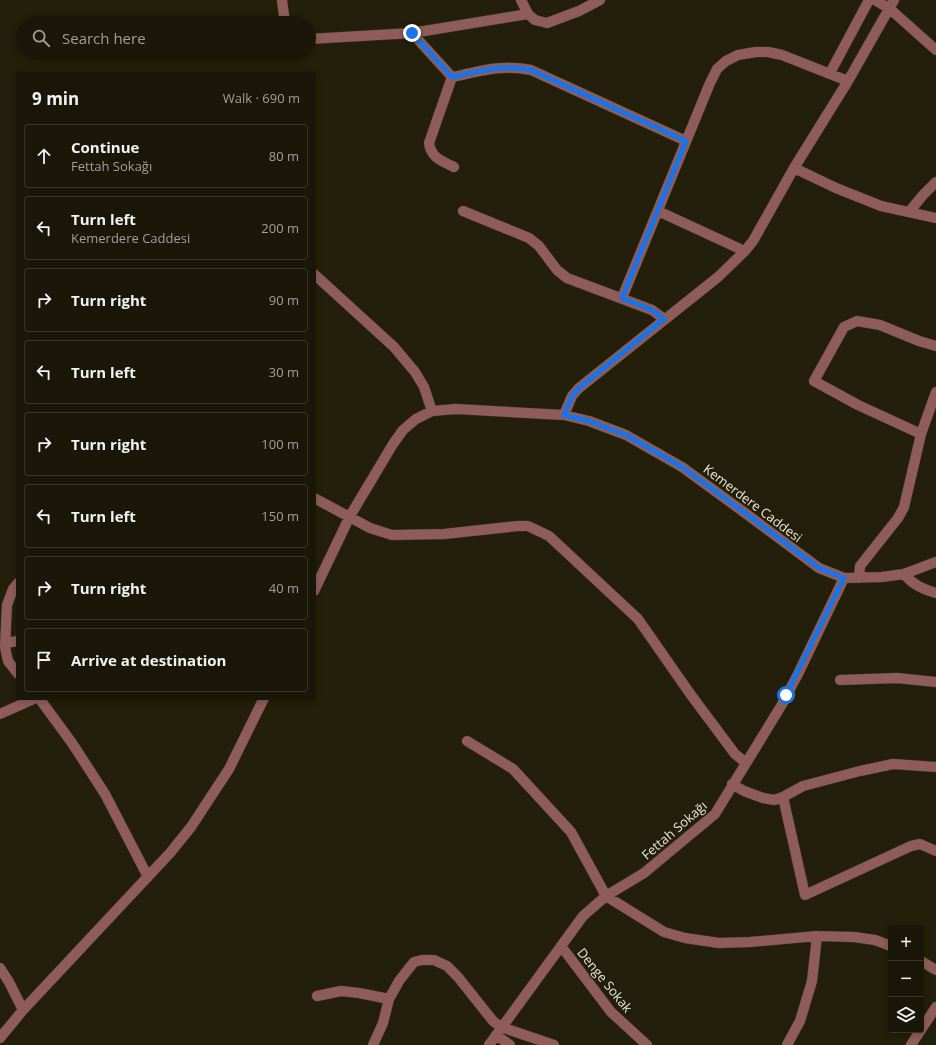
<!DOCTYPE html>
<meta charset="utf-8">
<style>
:root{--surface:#1a1708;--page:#232012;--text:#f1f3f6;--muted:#9f9f9c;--line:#383629}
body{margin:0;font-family:"Open Sans",sans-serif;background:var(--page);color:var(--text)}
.controls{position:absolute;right:12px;bottom:12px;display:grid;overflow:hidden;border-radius:4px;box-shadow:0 2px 6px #0003}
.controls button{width:36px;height:36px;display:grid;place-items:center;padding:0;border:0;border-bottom:1px solid var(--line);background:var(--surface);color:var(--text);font:20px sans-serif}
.stop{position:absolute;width:12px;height:12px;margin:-9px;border:3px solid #1a73e8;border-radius:50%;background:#fff}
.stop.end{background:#1a73e8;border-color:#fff;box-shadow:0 1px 4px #0008}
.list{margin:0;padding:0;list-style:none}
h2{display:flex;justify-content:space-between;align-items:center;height:52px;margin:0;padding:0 16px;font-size:17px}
h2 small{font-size:13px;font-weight:400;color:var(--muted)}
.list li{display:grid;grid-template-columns:26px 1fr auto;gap:12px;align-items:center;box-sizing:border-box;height:64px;margin:0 8px 8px;padding:0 8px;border:1px solid var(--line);border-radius:4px}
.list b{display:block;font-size:15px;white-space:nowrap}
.list p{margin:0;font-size:13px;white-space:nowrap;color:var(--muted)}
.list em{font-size:13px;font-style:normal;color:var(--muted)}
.icon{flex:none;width:22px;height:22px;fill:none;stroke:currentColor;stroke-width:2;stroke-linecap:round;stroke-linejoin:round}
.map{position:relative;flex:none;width:936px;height:1045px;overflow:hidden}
.search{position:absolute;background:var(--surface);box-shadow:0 2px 6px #0003;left:16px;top:16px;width:300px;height:44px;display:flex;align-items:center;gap:10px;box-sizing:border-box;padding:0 14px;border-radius:22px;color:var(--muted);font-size:15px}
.panel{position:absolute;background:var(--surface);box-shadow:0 2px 6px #0003;left:16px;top:72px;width:300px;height:628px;border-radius:4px}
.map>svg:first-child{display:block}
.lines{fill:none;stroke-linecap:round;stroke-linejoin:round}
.minor-casing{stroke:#3f3b27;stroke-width:11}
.minor{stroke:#8f5c5a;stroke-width:10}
.route{stroke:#1a73e8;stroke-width:5}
.labels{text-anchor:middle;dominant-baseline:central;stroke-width:3;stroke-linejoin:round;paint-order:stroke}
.street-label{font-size:13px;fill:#e8e6d9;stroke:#231f0a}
</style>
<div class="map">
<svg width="936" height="1045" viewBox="0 0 936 1045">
<rect width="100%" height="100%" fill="#231f0a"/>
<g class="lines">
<defs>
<path id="minor" d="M282,0L285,23
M875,0L890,9L936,50
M528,14L535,20L547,23L579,11L600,0
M412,33L452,77
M309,39L412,33L528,14L521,0
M830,73L869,0
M452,77C481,71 501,64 531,70L686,141
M452,77L429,143C431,158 442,161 454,167
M794,168L836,188L881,206L936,218
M463,211L529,238L539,246L557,270L567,278L652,310L664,319
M658,211L738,248L744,252
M909,212L923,195L936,182
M314,274L394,347L415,372L424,387L432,411
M622,298L710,83L717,69L726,61L738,55L756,52H768L782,55L848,81
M564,415L572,396L579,388L718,277L744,252L753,241L794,168L848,81L894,0
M921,434L858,405L814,381L844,327L857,321L880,325L919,341L936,346
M314,498L370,528L392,535L444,534L518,526H528L549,536L638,619L691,695L735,754L745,762
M904,574C913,585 923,589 936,593
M859,578L860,566L898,518L904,507L921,434L936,392
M18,583L13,589L7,605L5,647L8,661L18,674
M314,591L350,516L393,444L403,430L416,419L432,411L456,409L564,415L589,421L626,435L682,467L741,510L819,568L844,578L882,577L904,574L936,562
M5,643L18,641
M840,680L897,678L936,682
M39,698L72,743L105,794L148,877
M0,714L36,698
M467,741L513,769L571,832L606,896L664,932L685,938L719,943L750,942L817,936L854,937L875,940L891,946
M732,784L744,791L763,798L774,800L783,797L803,786L860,771L893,764L936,767
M783,797L805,895L911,846L920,844L936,851
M561,946L611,1012L647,1045
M921,961L936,970
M0,968L9,982L23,1010
M317,996L341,991L359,993L389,999
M496,1035L510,1045
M0,1038L23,1010L170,853L191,827L229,769L264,698
M373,1045L383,1023L389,999L399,981L414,962L422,960H434L447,966L458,977L493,1021L501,1027L554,1045
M489,1045L583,916L606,896L644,873L715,814L781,706L798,674L844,578
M787,1045L800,1021L812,981L817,936
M911,1045L936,1007"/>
</defs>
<!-- minor casing -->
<use href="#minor" class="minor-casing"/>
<!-- minor -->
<use href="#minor" class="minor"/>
</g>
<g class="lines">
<!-- route -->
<path class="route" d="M412,33L452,77C481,71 501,64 531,70L686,141L622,298L652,310L664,319L579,388L572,396L564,415L589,421L626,435L682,467L741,510L819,568L844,578L786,695"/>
</g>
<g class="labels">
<!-- street labels -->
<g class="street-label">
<text transform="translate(753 503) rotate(37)">Kemerdere Caddesi</text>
<text transform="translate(674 830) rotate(-41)">Fettah Sokağı</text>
<text transform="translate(605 980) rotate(51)">Denge Sokak</text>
</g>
</g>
</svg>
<div class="controls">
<button>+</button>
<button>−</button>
<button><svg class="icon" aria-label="layers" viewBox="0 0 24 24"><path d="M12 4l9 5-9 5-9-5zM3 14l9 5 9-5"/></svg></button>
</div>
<div class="stop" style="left:786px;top:695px"></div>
<div class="stop end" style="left:412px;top:33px"></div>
<div class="search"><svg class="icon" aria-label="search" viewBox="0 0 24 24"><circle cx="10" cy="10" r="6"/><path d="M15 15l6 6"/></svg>Search here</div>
<section class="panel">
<h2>9 min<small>Walk · 690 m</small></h2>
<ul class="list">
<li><svg class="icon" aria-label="ahead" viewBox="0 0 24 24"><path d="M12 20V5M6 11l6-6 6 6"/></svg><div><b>Continue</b><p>Fettah Sokağı</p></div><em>80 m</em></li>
<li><svg class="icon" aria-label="left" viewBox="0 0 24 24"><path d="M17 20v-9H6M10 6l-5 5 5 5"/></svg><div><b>Turn left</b><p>Kemerdere Caddesi</p></div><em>200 m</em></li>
<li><svg class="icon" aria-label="right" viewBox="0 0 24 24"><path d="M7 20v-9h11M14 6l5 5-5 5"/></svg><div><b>Turn right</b></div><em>90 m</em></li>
<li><svg class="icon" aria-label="left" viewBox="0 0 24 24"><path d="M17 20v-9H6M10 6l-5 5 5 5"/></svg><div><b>Turn left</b></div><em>30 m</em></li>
<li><svg class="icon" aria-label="right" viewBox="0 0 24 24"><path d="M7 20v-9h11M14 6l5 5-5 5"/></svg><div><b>Turn right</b></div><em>100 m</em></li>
<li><svg class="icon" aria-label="left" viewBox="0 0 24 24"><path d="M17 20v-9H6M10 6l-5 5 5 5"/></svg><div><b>Turn left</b></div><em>150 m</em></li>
<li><svg class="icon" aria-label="right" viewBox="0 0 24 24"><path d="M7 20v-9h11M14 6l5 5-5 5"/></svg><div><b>Turn right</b></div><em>40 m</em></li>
<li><svg class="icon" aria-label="arrive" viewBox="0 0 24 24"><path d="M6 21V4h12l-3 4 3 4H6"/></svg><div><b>Arrive at destination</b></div></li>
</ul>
</section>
</div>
